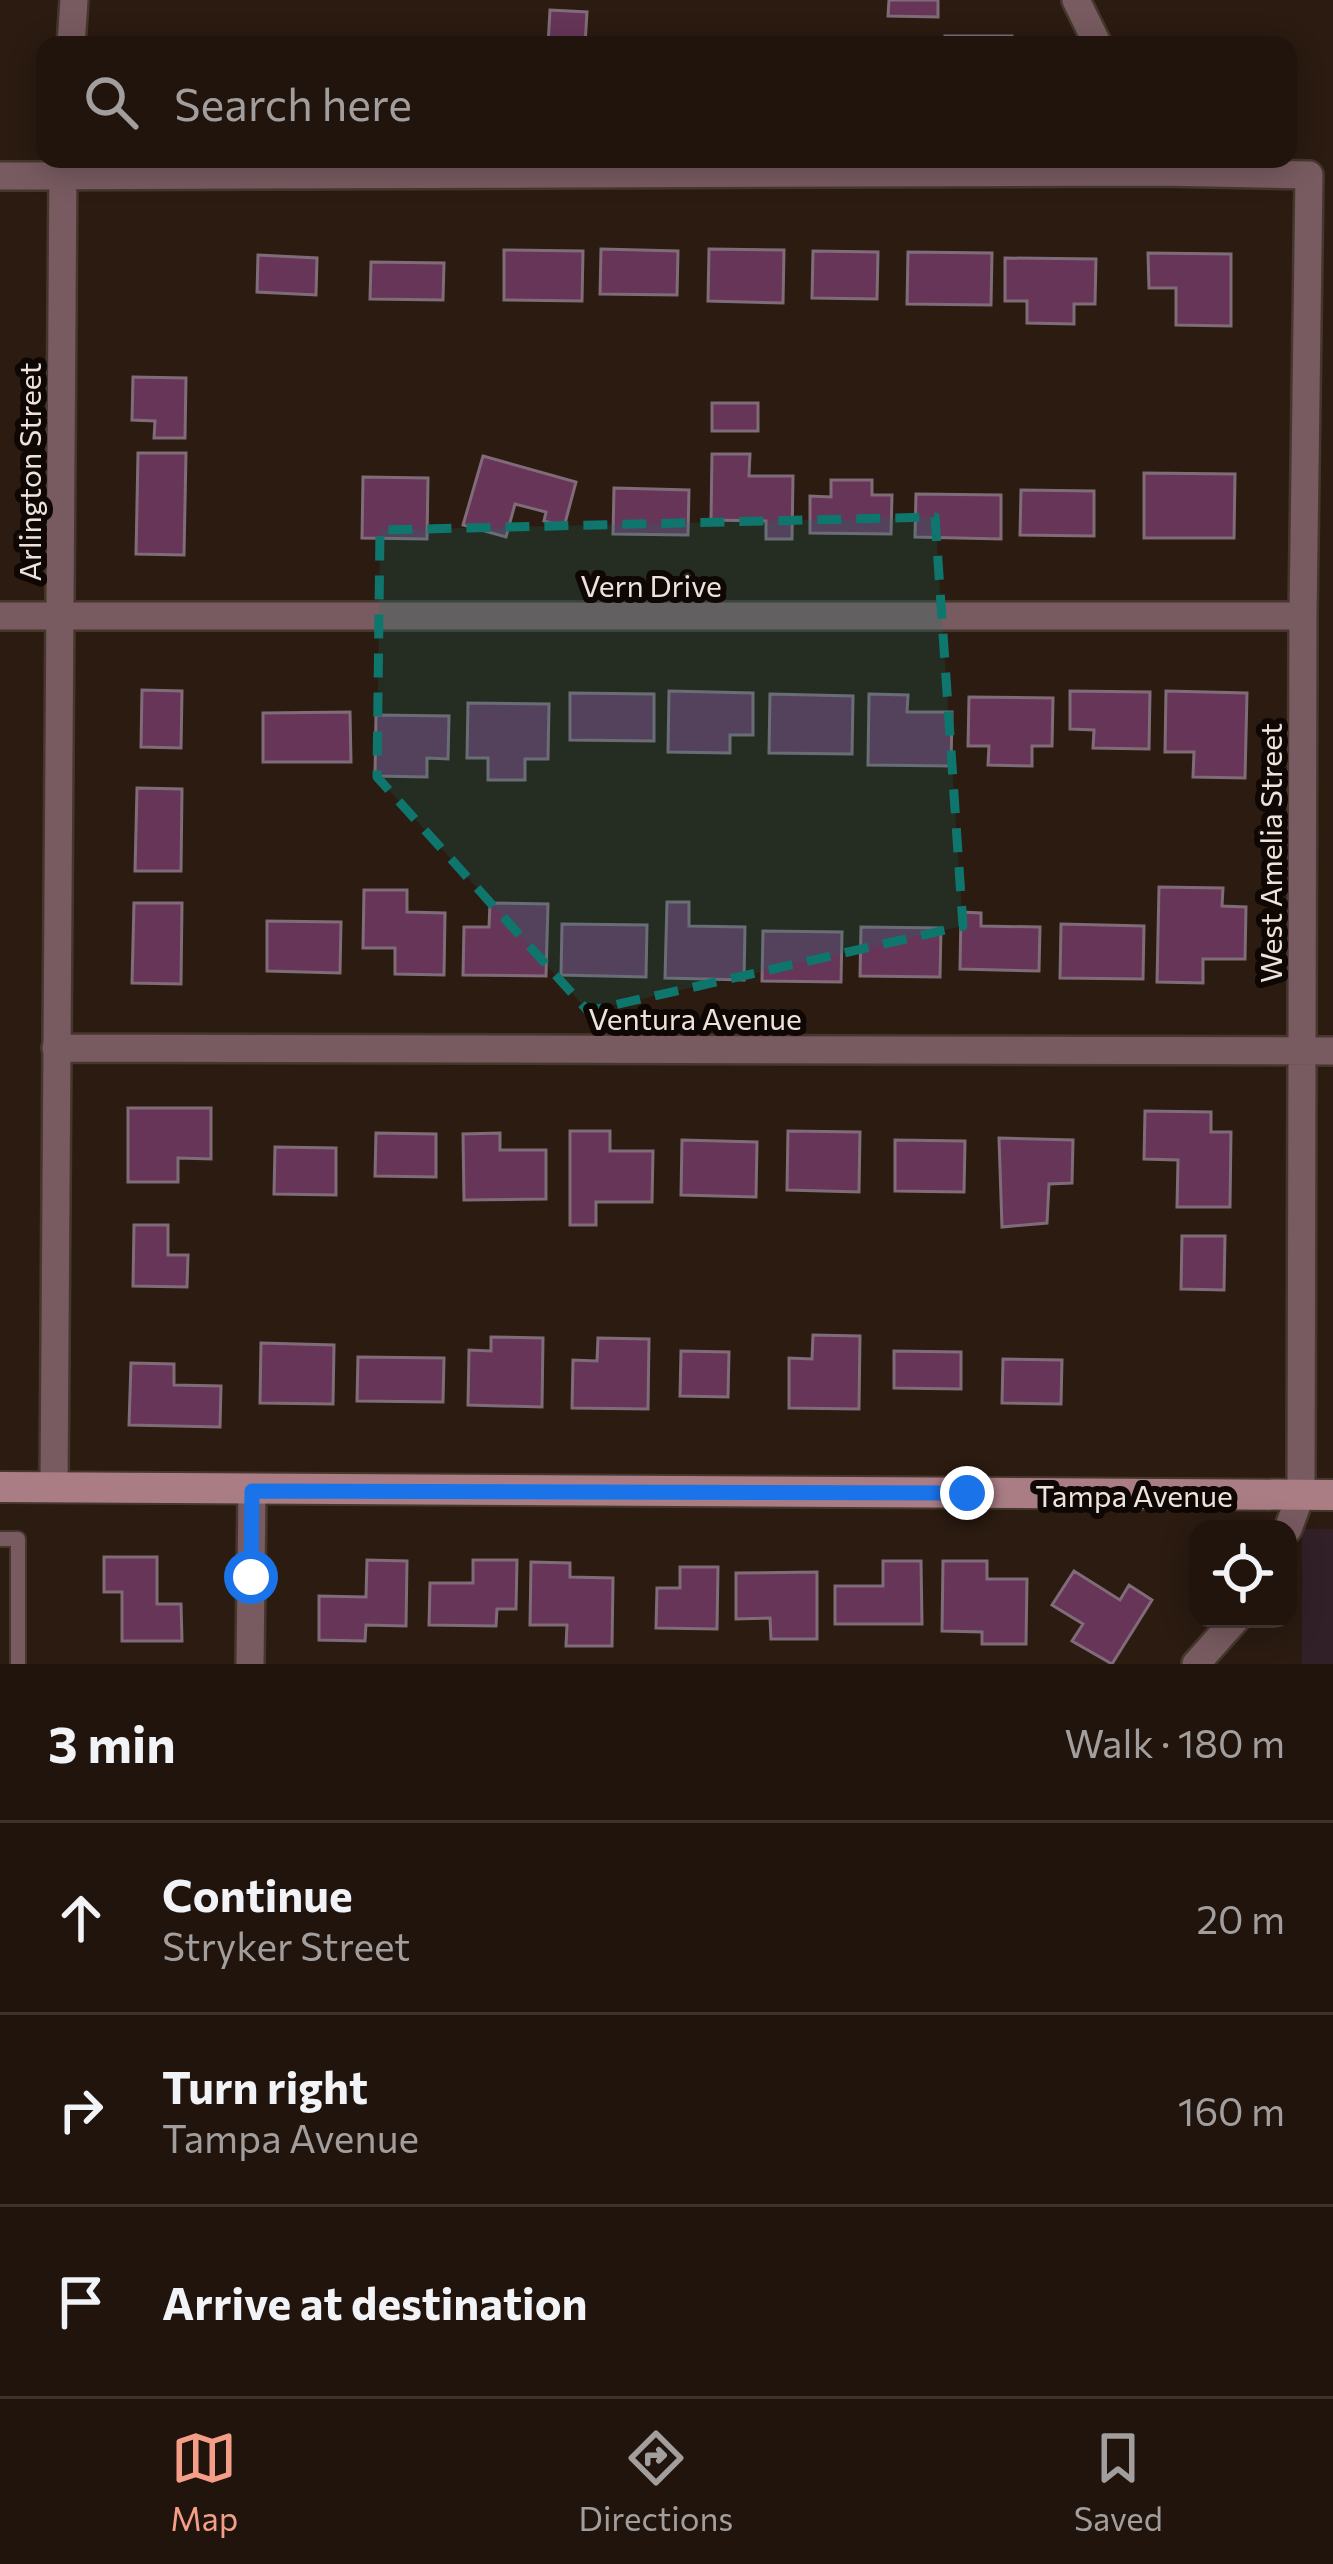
<!DOCTYPE html>
<meta charset="utf-8">
<style>
:root{--surface:#20140d;--page:#2d211b;--text:#f1f3f6;--muted:#a29e9d;--line:#3d332e;--accent:#f49e88}
body{margin:0;font-family:Commissioner,sans-serif;background:var(--page);color:var(--text)}
.controls{position:absolute;right:36px;bottom:36px;display:grid;overflow:hidden;border-radius:24px;box-shadow:0 6px 30px #0003}
.controls button{width:108px;height:108px;display:grid;place-items:center;padding:0;border:0;border-bottom:3px solid var(--line);background:var(--surface);color:var(--text);font:60px sans-serif}
.stop{position:absolute;width:36px;height:36px;margin:-27px;border:9px solid #1a73e8;border-radius:50%;background:#fff}
.stop.end{background:#1a73e8;border-color:#fff;box-shadow:0 3px 12px #0008}
.list{margin:0;padding:0;list-style:none}
h2{display:flex;justify-content:space-between;align-items:center;height:156px;margin:0;padding:0 48px;font-size:51px}
h2 small{font-size:39px;font-weight:400;color:var(--muted)}
.list li{display:grid;grid-template-columns:78px 1fr auto;gap:36px;align-items:center;box-sizing:border-box;height:192px;padding:0 48px;border-top:3px solid var(--line)}
.list b{display:block;font-size:45px;white-space:nowrap}
.list p{margin:0;font-size:39px;white-space:nowrap;color:var(--muted)}
.list em{font-size:39px;font-style:normal;color:var(--muted)}
.icon{flex:none;width:66px;height:66px;fill:none;stroke:currentColor;stroke-width:2;stroke-linecap:round;stroke-linejoin:round}
.map{position:relative;flex:none;width:1333px;height:1664px;overflow:hidden}
.search{position:absolute;background:var(--surface);box-shadow:0 6px 30px #0003;left:36px;right:36px;top:36px;height:132px;display:flex;align-items:center;gap:30px;box-sizing:border-box;padding:0 42px;border-radius:24px;color:var(--muted);font-size:45px}
.sheet{height:732px;background:var(--surface)}
nav{display:flex;justify-content:space-around;align-items:center;box-sizing:border-box;height:168px;border-top:3px solid var(--line);background:var(--surface);font-size:33px;color:var(--muted)}
nav a{display:grid;justify-items:center;gap:6px}
nav .on{color:var(--accent)}
.map>svg:first-child{display:block}
.education{fill:#322028}
.building{fill:#663558;stroke:#806c79;stroke-width:3}
.lines{fill:none;stroke-linecap:round;stroke-linejoin:round}
.lane-casing{stroke:#46372d;stroke-width:18}
.street-casing{stroke:#46372d;stroke-width:32}
.secondary-casing{stroke:#46372d;stroke-width:34}
.lane{stroke:#785b60;stroke-width:14}
.street{stroke:#785b60;stroke-width:27}
.secondary{stroke:#aa7d85;stroke-width:30}
.route{stroke:#1a73e8;stroke-width:15}
.marked{fill:#0f766e;fill-opacity:0.2;stroke:#0f766e;stroke-width:9;stroke-dasharray:24 15;stroke-linejoin:round}
.labels{text-anchor:middle;dominant-baseline:central;stroke-width:12;stroke-linejoin:round;paint-order:stroke}
.street-label{font-size:30px;fill:#eee2dc;stroke:#0e0704}
</style>
<div class="map">
<svg width="1333" height="1664" viewBox="0 0 1333 1664">
<rect width="100%" height="100%" fill="#2b1b11"/>
<!-- education -->
<path class="education" d="M1302,1529H1333V1664H1302Z"/>
<!-- building -->
<path class="building" d="M889,0H938V17L888,16Z
M550,10L587,12L585,45H548Z
M945,36H1012V45H945Z
M601,249L678,251L677,295L600,294Z
M709,249L784,250L783,303L708,301Z
M504,250L583,251L582,301L504,300Z
M813,251L878,252L877,299L812,298Z
M908,252L992,253L991,305L907,304Z
M1148,253L1231,254V326L1176,325V288H1149Z
M258,255L317,258L316,295L257,292Z
M1005,258L1096,259L1095,304H1074V324L1027,323V301H1005Z
M371,262L444,263L443,300L370,299Z
M133,377L186,378L185,438H154L155,421L132,420Z
M712,403H758V431H712Z
M138,453H186L184,555L136,554Z
M712,454H750L749,476H793L792,539H766V521L711,520Z
M483,456L576,482L564,527L544,521L546,512L515,504L506,537L463,525Z
M1144,473L1235,474L1234,538H1144Z
M363,477L428,478L427,539L362,538Z
M831,480H872V495H892L891,534L810,533V496L831,497Z
M614,488L689,490L688,535L613,534Z
M1021,490L1094,491V536L1020,535Z
M916,494L1001,495V539L915,537Z
M142,690L182,691L181,748L141,747Z
M669,691L753,693V735H730V753L668,752Z
M1070,691L1150,692L1149,749L1093,748L1094,730L1070,729Z
M1166,691L1247,693L1245,778L1193,777L1194,752H1165Z
M570,693L654,694V741L570,740Z
M770,694L853,696L852,754L769,753Z
M869,694L908,695L907,712H952L951,766L868,765Z
M969,697L1053,698L1052,746H1032V766L988,765L989,746H968Z
M468,703L549,704L548,759H525V780H488V758H467Z
M350,712L351,762H263V713Z
M376,715L449,716L448,759L427,758V777L375,776Z
M137,788L182,789L181,871H135Z
M1159,887L1223,888L1222,906L1246,907L1245,959H1203V983L1157,982Z
M364,890H407V912L445,913L444,975L395,974V948H363Z
M667,902H689V926L745,927L744,980L665,978Z
M134,903H182L181,984L132,983Z
M490,903L548,904L546,976L463,975L464,927H489Z
M961,912L981,913V926L1040,927L1039,971L960,969Z
M267,921L341,922L340,973L267,971Z
M562,924L647,925L646,977L561,975Z
M1061,924L1144,926L1143,979L1060,978Z
M861,927L941,928L940,977L860,976Z
M763,931L842,932L841,982L762,981Z
M128,1108H211V1159L178,1158V1182H128Z
M1145,1111L1211,1112V1132H1231L1230,1207H1177L1178,1160L1144,1159Z
M570,1131H610V1151H653L652,1202H596V1225H570Z
M788,1131L860,1132L859,1192L787,1190Z
M376,1133L436,1134V1177L375,1176Z
M500,1133V1150H546V1199L464,1200L463,1134Z
M999,1138L1073,1140L1072,1183L1049,1184L1047,1223L1002,1227Z
M682,1140L757,1142L756,1197L681,1195Z
M895,1140L965,1141L964,1192L895,1191Z
M275,1147L336,1148V1195L274,1194Z
M134,1225H168V1255H188L187,1287L133,1286Z
M1182,1236H1225L1224,1290L1181,1289Z
M813,1335L860,1336L859,1409L789,1408V1358L812,1359Z
M491,1337L543,1338L542,1407L468,1405L469,1350L491,1351Z
M598,1338L649,1339L648,1409L572,1408L573,1360L597,1361Z
M261,1343L334,1345L333,1404L260,1403Z
M681,1351L729,1352L728,1397L680,1396Z
M894,1351L961,1352V1389L894,1388Z
M358,1357L444,1358L443,1402L357,1401Z
M1003,1359L1062,1360L1061,1404L1002,1403Z
M131,1363L174,1364V1385L221,1386L220,1427L129,1425Z
M104,1557H157V1604H181L182,1641H122V1592H104Z
M367,1560L407,1561L406,1626L366,1625L365,1641L319,1640V1596L366,1597Z
M473,1560H517L516,1609H497L496,1626L429,1625L430,1583H473Z
M883,1561H921L922,1624H835V1586H883Z
M943,1561H987V1579H1027L1026,1644H982V1632L942,1631Z
M531,1562L570,1563V1577L613,1578L612,1646H566L567,1625H530Z
M680,1567H718L717,1629L656,1628L657,1588H680Z
M1074,1571L1120,1600L1129,1585L1152,1600L1112,1664L1072,1641L1083,1624L1052,1605Z
M817,1572V1639H771L770,1618L736,1619V1573Z"/>
<g class="lines">
<defs>
<path id="lane" d="M0,1539H18V1664"/>
<path id="street" d="M1076,0L1098,45
M71,45L74,0
M0,176L1160,172L1309,175L1303,616L1301,1494L1288,1529
M0,616H1303
M56,1048L1333,1051
M54,1487L63,163
M250,1664L252,1491
M1196,1664L1236,1619"/>
<path id="secondary" d="M0,1487L1333,1495"/>
</defs>
<!-- lane casing -->
<use href="#lane" class="lane-casing"/>
<!-- street casing -->
<use href="#street" class="street-casing"/>
<!-- secondary casing -->
<use href="#secondary" class="secondary-casing"/>
<!-- lane -->
<use href="#lane" class="lane"/>
<!-- street -->
<use href="#street" class="street"/>
<!-- secondary -->
<use href="#secondary" class="secondary"/>
</g>
<g class="lines">
<!-- route -->
<path class="route" d="M251,1577L252,1491L967,1493"/>
</g>
<!-- marked area -->
<path class="marked" d="M935,517L963,926L588,1011L377,777L380,530Z"/>
<g class="labels">
<!-- street labels -->
<g class="street-label">
<text transform="translate(28 472) rotate(-90)">Arlington Street</text>
<text x="651" y="584">Vern Drive</text>
<text transform="translate(1269 853) rotate(-90)">West Amelia Street</text>
<text x="695" y="1017">Ventura Avenue</text>
<text x="1134" y="1494">Tampa Avenue</text>
</g>
</g>
</svg>
<div class="controls">
<button><svg class="icon" aria-label="locate" viewBox="0 0 24 24"><circle cx="12" cy="12" r="6"/><path d="M12 2v4M12 18v4M2 12h4M18 12h4"/></svg></button>
</div>
<div class="stop" style="left:251px;top:1577px"></div>
<div class="stop end" style="left:967px;top:1493px"></div>
<div class="search"><svg class="icon" aria-label="search" viewBox="0 0 24 24"><circle cx="10" cy="10" r="6"/><path d="M15 15l6 6"/></svg>Search here</div>
</div>
<section class="sheet">
<h2>3 min<small>Walk · 180 m</small></h2>
<ul class="list">
<li><svg class="icon" aria-label="ahead" viewBox="0 0 24 24"><path d="M12 20V5M6 11l6-6 6 6"/></svg><div><b>Continue</b><p>Stryker Street</p></div><em>20 m</em></li>
<li><svg class="icon" aria-label="right" viewBox="0 0 24 24"><path d="M7 20v-9h11M14 6l5 5-5 5"/></svg><div><b>Turn right</b><p>Tampa Avenue</p></div><em>160 m</em></li>
<li><svg class="icon" aria-label="arrive" viewBox="0 0 24 24"><path d="M6 21V4h12l-3 4 3 4H6"/></svg><div><b>Arrive at destination</b></div></li>
</ul>
</section>
<nav>
<a class="on"><svg class="icon" aria-label="map" viewBox="0 0 24 24"><path d="M3 6l6-2 6 2 6-2v14l-6 2-6-2-6 2zM9 4v14M15 6v14"/></svg>Map</a>
<a><svg class="icon" aria-label="directions" viewBox="0 0 24 24"><path d="M12 3l9 9-9 9-9-9zM9 14v-3h6M13 9l2 2-2 2"/></svg>Directions</a>
<a><svg class="icon" aria-label="saved" viewBox="0 0 24 24"><path d="M7 4h10v16l-5-4-5 4z"/></svg>Saved</a>
</nav>
